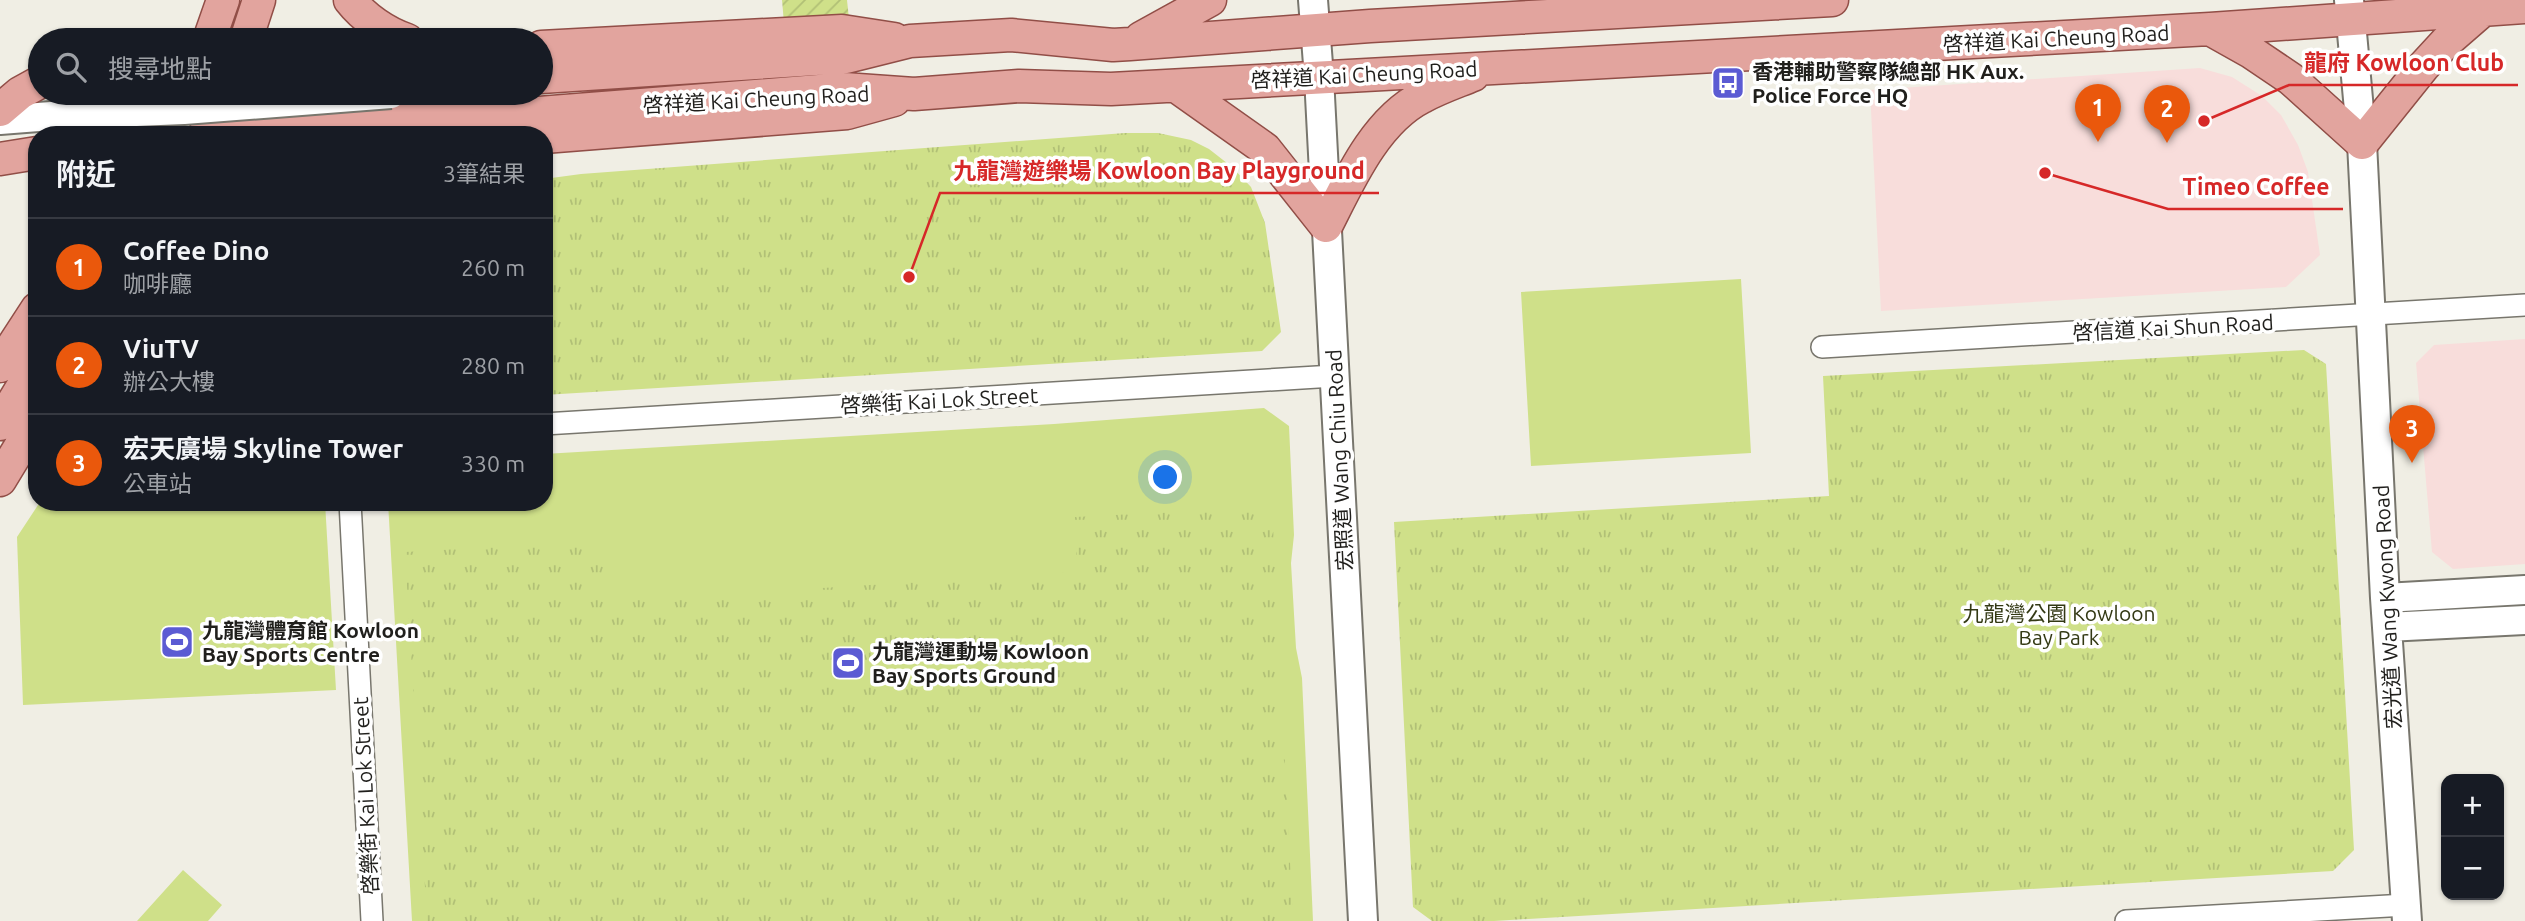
<!DOCTYPE html>
<html lang="zh-TW">
<meta charset="utf-8">
<style>
:root{--surface:#171b24;--page:#242831;--text:#f1f3f6;--muted:#9ea1a6;--line:#363941;--accent:#ea580c}
body{margin:0;font-family:Ubuntu,"Noto Sans TC",sans-serif;background:var(--page);color:var(--text)}
.controls{position:absolute;right:21px;bottom:21px;display:grid;overflow:hidden;border-radius:14px;box-shadow:0 2px 5px #0004}
.controls button{width:63px;height:63px;display:grid;place-items:center;padding:0;border:0;border-bottom:2px solid var(--line);background:var(--surface);color:var(--text);font:35px sans-serif}
.you{position:absolute;left:1166px;top:478px;width:24px;height:24px;margin:-18px;border:5px solid #fff;border-radius:50%;background:#1a73e8;box-shadow:0 0 0 10px #1a73e833}
.badge{display:grid;place-items:center;width:46px;height:46px;border-radius:50%;background:var(--accent);color:#fff;font-size:23px;font-weight:700}
.pin{position:absolute;translate:-50% -58px;filter:drop-shadow(0 2px 4px #0008)}
.pin::after{content:'';position:absolute;top:37px;width:24px;height:21px;background:inherit;clip-path:polygon(0 0,100% 0,50% 100%)}
.list{margin:0;padding:0;list-style:none}
h2{display:flex;justify-content:space-between;align-items:center;height:91px;margin:0;padding:0 28px;font-size:30px}
h2 small{font-size:23px;font-weight:400;color:var(--muted)}
.list li{display:grid;grid-template-columns:46px 1fr auto;gap:21px;align-items:center;box-sizing:border-box;height:98px;padding:0 28px;border-top:2px solid var(--line)}
.list b{display:block;font-size:26px;white-space:nowrap}
.list p{margin:0;font-size:23px;white-space:nowrap;color:var(--muted)}
.list em{font-size:23px;font-style:normal;color:var(--muted)}
.icon{flex:none;width:38px;height:38px;fill:none;stroke:currentColor;stroke-width:2;stroke-linecap:round;stroke-linejoin:round}
.map{position:relative;flex:none;width:2525px;height:921px;overflow:hidden}
.search{position:absolute;background:var(--surface);box-shadow:0 2px 5px #0004;left:28px;top:28px;width:525px;height:77px;display:flex;align-items:center;gap:18px;box-sizing:border-box;padding:0 24px;border-radius:38px;color:var(--muted);font-size:26px}
.panel{position:absolute;background:var(--surface);box-shadow:0 2px 5px #0004;left:28px;top:126px;width:525px;height:385px;border-radius:28px}
.map>svg:first-child{display:block}
.commercial{fill:#f8dddb}
.grass{fill:#cfe089}
.park{fill:url(#park-tufts)}
.garden{fill:url(#garden-furrows)}
.lines{fill:none;stroke-linecap:round;stroke-linejoin:round}
.street-casing{stroke:#78766d;stroke-width:24}
.secondary-casing{stroke:#78766d;stroke-width:32}
.primary-casing{stroke:#914e47;stroke-width:35}
.street{stroke:#fff;stroke-width:21}
.secondary{stroke:#fff;stroke-width:28}
.primary{stroke:#e2a49e;stroke-width:32}
.secondary-bridge-casing{stroke:#78766d;stroke-width:32;stroke-linecap:butt}
.secondary-bridge{stroke:#fff;stroke-width:28}
.labels{text-anchor:middle;dominant-baseline:central;stroke-width:7;stroke-linejoin:round;paint-order:stroke}
.street-label{font-size:21px;fill:#201f1c;stroke:#fff}
.poi-label{font-size:21px;font-weight:bold;fill:#201f1c;stroke:#fff;text-anchor:start}
.park-label{font-size:21px;fill:#333914;stroke:#fff}
.leader{fill:none;stroke:#d62828;stroke-width:2.5}
.callout-dot{fill:#d62828;stroke:#fff;stroke-width:2.5}
.callout-label{font-size:23px;text-anchor:middle;font-weight:bold;fill:#d62828;stroke:#fff;stroke-width:7;stroke-linejoin:round;paint-order:stroke}
</style>
<div class="map">
<svg width="2525" height="921" viewBox="0 0 2525 921">
<defs>
<pattern id="park-tufts" width="24" height="20" patternUnits="userSpaceOnUse" patternTransform="scale(1.75)"><rect width="24" height="20" fill="#cfe089"/><path d="M3 7l-1-3M5 7V3M7 7l1-3M15 17l-1-3M17 17v-4M19 17l1-3" fill="none" stroke="#b1c076"/></pattern>
<pattern id="garden-furrows" width="10" height="10" patternUnits="userSpaceOnUse" patternTransform="scale(1.75)"><rect width="10" height="10" fill="#cfe089"/><path d="M-1 1l2-2M0 10L10 0M9 11l2-2" fill="none" stroke="#b1c076"/></pattern>
</defs>
<rect width="100%" height="100%" fill="#f0eee4"/>
<!-- commercial -->
<path class="commercial" d="M2200,68L2232,77L2262,96L2281,115L2298,145L2308,172L2320,255L2286,287L1881,311L1870,90Z
M2525,339V564L2453,569L2432,552L2416,363L2434,345Z"/>
<!-- grass -->
<path class="grass" d="M1741,279L1751,453L1531,466L1521,292Z
M1264,408L1289,426L1294,535L1291,563L1296,648L1302,678L1313,921H412L388,502H544V454L1054,424Z
M40,502H325L336,690L23,705L17,537Z
M183,870L222,905L208,921H137Z"/>
<!-- park -->
<path class="park" d="M1125,133H1158L1191,140L1209,149L1232,167L1251,187L1265,223L1281,332L1262,351L544,395V179L581,174Z
M2304,350L2326,364L2354,850L2333,871L1494,921H1432L1413,907L1394,522L1829,496L1823,376Z
M1272,507L1293,921H427L405,552L603,541L605,595L694,596L1077,572L1075,517Z"/>
<!-- garden -->
<path class="garden" d="M782,0H847L849,19L784,23Z"/>
<g class="lines">
<defs>
<path id="street" d="M1822,347L2525,305
M544,424L1334,376
M350,502L372,921
M2126,921L2406,905"/>
<path id="secondary" d="M1313,0L1319,77L1363,921
M2349,0L2362,143L2385,598L2407,921
M0,120L64,115
M2385,598L2525,590
M2387,627L2525,620"/>
<path id="primary" d="M350,0C364,18 386,33 407,40
M2210,29L2251,52L2291,79L2362,143L2423,67L2446,42L2484,9
M1141,38L1210,0
M209,40L223,0
M246,40L259,0
M541,47L842,31L894,39
M541,77L846,57L910,41L1011,35L1113,45L1130,44L1370,26L1832,0
M1176,86L1265,149L1326,226C1349,181 1375,121 1422,97C1438,88 1456,82 1473,75
M0,110L20,93L40,82
M151,135L185,96
M204,135L419,119L514,115L844,89L914,94L1019,86L1111,89L2210,29L2525,7
M544,137L847,113L894,100
M0,159L37,153
M0,366L37,309
M0,424L37,363
M0,480L37,419"/>
</defs>
<!-- street casing -->
<use href="#street" class="street-casing"/>
<!-- secondary casing -->
<use href="#secondary" class="secondary-casing"/>
<!-- primary casing -->
<use href="#primary" class="primary-casing"/>
<!-- street -->
<use href="#street" class="street"/>
<!-- secondary -->
<use href="#secondary" class="secondary"/>
<!-- primary -->
<use href="#primary" class="primary"/>
<defs>
<path id="secondary-bridge" d="M64,115L184,110L391,94"/>
</defs>
<!-- secondary-bridge casing -->
<use href="#secondary-bridge" class="secondary-bridge-casing"/>
<!-- secondary-bridge -->
<use href="#secondary-bridge" class="secondary-bridge"/>
</g>
<!-- icons -->
<defs>
<symbol id="bus-square" viewBox="-11 -11 22 22"><rect x="-9" y="-9" width="18" height="18" rx="4" fill="#5b5bd3" stroke="#fff"/><path d="M-5-6H5V4H4V6H2V4H-2V6H-4V4H-5ZM-3.5-4V0h7V-4ZM-3.5 1.2v1.5H-2V1.2ZM2 1.2v1.5H3.5V1.2Z" fill="#fff"/></symbol>
<symbol id="stadium-square" viewBox="-11 -11 22 22"><rect x="-9" y="-9" width="18" height="18" rx="4" fill="#5b5bd3" stroke="#fff"/><path d="M0-5a6.5 5 0 1 0 0 10a6.5 5 0 1 0 0-10ZM-3.5-1.8h7v3.6h-7Z" fill="#fff"/></symbol>
</defs>
<g fill-rule="evenodd">
<use href="#bus-square" x="1709" y="64" width="38" height="38"/>
<use href="#stadium-square" x="158" y="623" width="38" height="38"/>
<use href="#stadium-square" x="829" y="644" width="38" height="38"/>
</g>
<g class="labels">
<!-- street labels -->
<g class="street-label">
<text transform="translate(2056 38) rotate(-3)">啓祥道 Kai Cheung Road</text>
<text transform="translate(1364 74) rotate(-3)">啓祥道 Kai Cheung Road</text>
<text transform="translate(756 99) rotate(-3)">啓祥道 Kai Cheung Road</text>
<text transform="translate(2173 327) rotate(-3)">啓信道 Kai Shun Road</text>
<text transform="translate(939 400) rotate(-3)">啓樂街 Kai Lok Street</text>
<text transform="translate(1339 460) rotate(-93)">宏照道 Wang Chiu Road</text>
<text transform="translate(2387 607) rotate(-93)">宏光道 Wang Kwong Road</text>
<text transform="translate(365 796) rotate(-93)">啓樂街 Kai Lok Street</text>
</g>
<!-- poi labels -->
<g class="poi-label">
<text x="1752" y="71">香港輔助警察隊總部 HK Aux.<tspan x="1752" dy="24">Police Force HQ</tspan></text>
<text x="202" y="630">九龍灣體育館 Kowloon<tspan x="202" dy="24">Bay Sports Centre</tspan></text>
<text x="872" y="651">九龍灣運動場 Kowloon<tspan x="872" dy="24">Bay Sports Ground</tspan></text>
</g>
<!-- park labels -->
<g class="park-label">
<text x="2059" y="613">九龍灣公園 Kowloon<tspan x="2059" dy="24">Bay Park</tspan></text>
</g>
</g>
<!-- callouts -->
<path class="leader" d="M2204 121L2289 85H2518M909 277L940 193H1379M2045 173L2168 209H2343"/>
<g class="callout-dot">
<circle cx="2204" cy="121" r="7"/>
<circle cx="909" cy="277" r="7"/>
<circle cx="2045" cy="173" r="7"/>
</g>
<g class="callout-label">
<text x="2404" y="71">龍府 Kowloon Club</text>
<text x="1159" y="179">九龍灣遊樂場 Kowloon Bay Playground</text>
<text x="2256" y="195">Timeo Coffee</text>
</g>
</svg>
<div class="controls">
<button>+</button>
<button>−</button>
</div>
<div class="you"></div>
<div class="pin badge" style="left:2098px;top:142px">1</div>
<div class="pin badge" style="left:2167px;top:143px">2</div>
<div class="pin badge" style="left:2412px;top:463px">3</div>
<div class="search"><svg class="icon" aria-label="search" viewBox="0 0 24 24"><circle cx="10" cy="10" r="6"/><path d="M15 15l6 6"/></svg>搜尋地點</div>
<section class="panel">
<h2>附近<small>3筆結果</small></h2>
<ul class="list">
<li><span class="badge">1</span><div><b>Coffee Dino</b><p>咖啡廳</p></div><em>260 m</em></li>
<li><span class="badge">2</span><div><b>ViuTV</b><p>辦公大樓</p></div><em>280 m</em></li>
<li><span class="badge">3</span><div><b>宏天廣場 Skyline Tower</b><p>公車站</p></div><em>330 m</em></li>
</ul>
</section>
</div>
